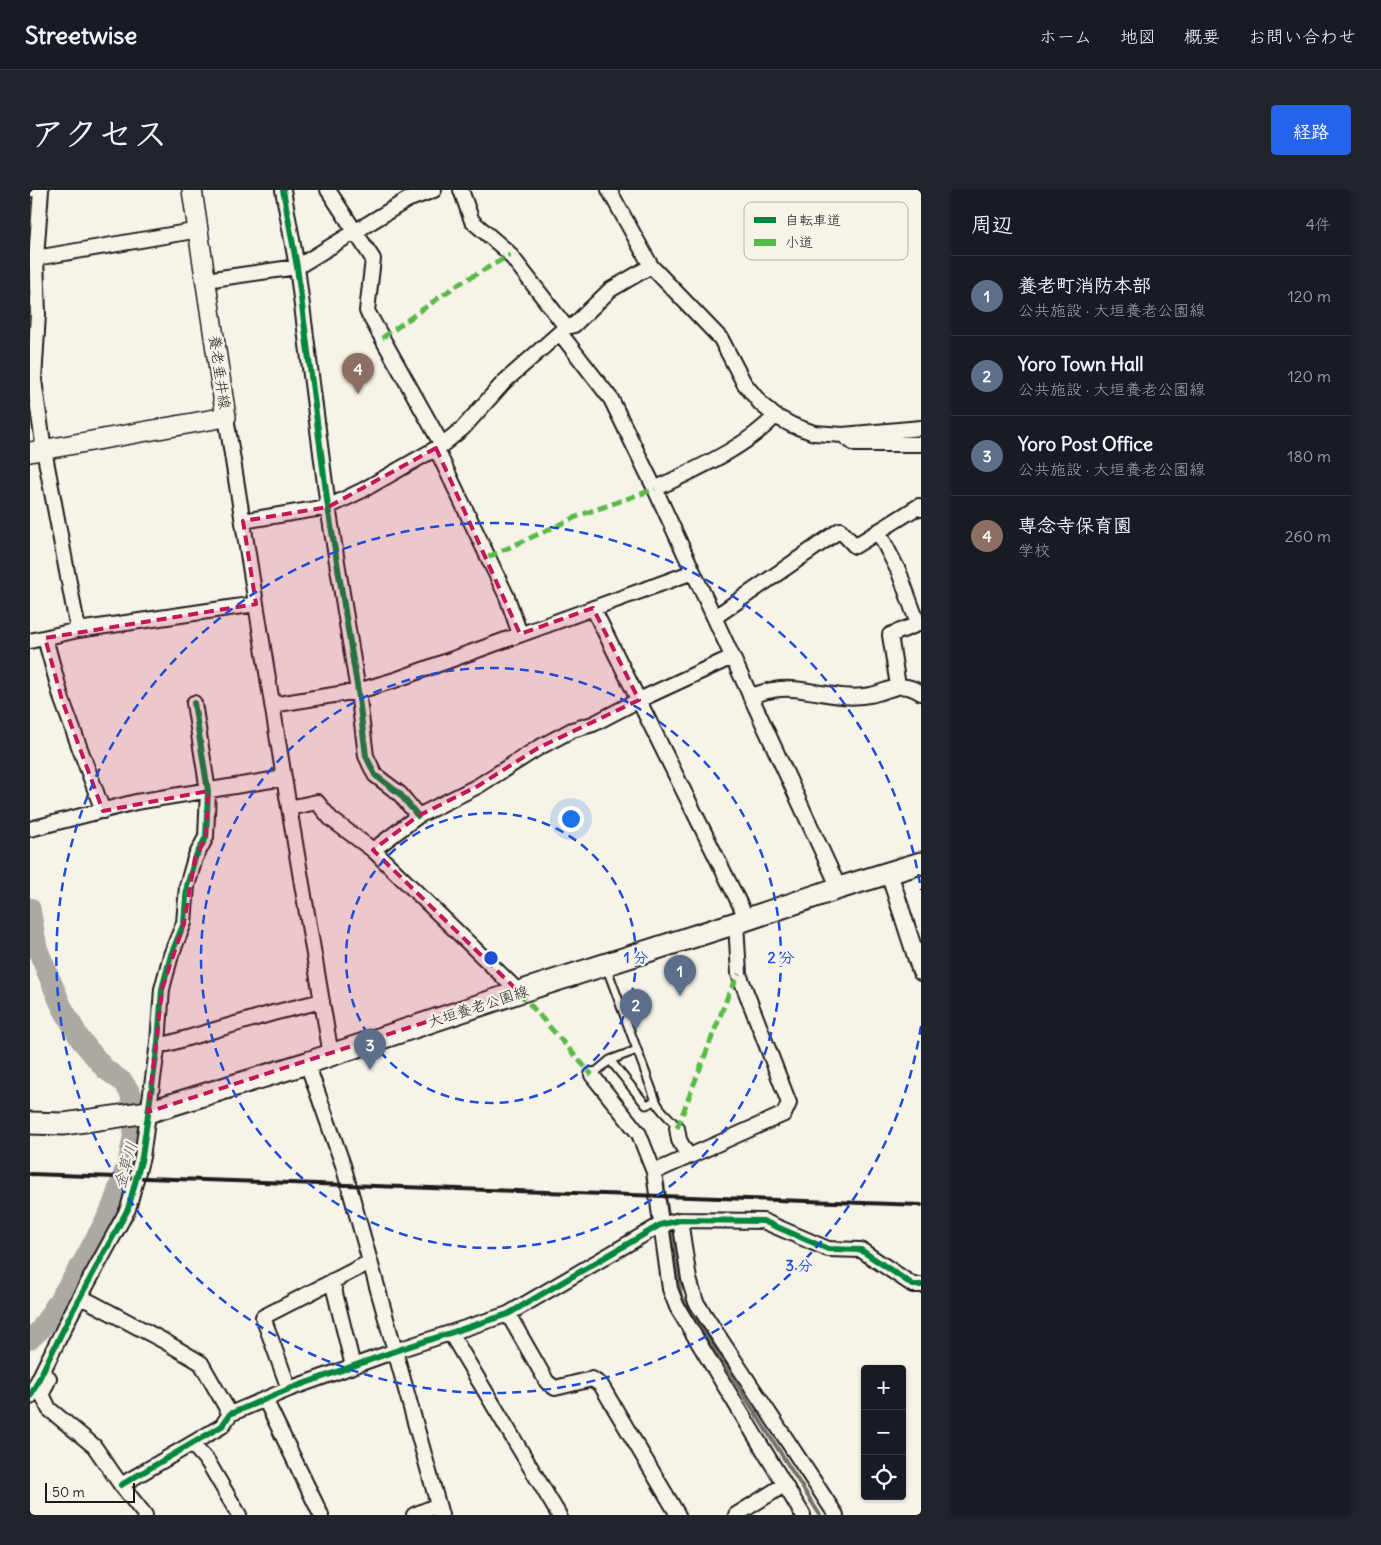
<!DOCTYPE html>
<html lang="ja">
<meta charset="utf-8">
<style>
:root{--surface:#171b24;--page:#20242c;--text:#f1f3f6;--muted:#9ea1a6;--line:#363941;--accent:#2563eb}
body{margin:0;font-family:Delius,"Klee One",sans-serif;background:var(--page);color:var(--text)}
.controls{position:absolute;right:15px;bottom:15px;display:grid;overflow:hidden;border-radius:5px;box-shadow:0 1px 4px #0004}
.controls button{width:45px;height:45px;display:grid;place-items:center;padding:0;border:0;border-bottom:1px solid var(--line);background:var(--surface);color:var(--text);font:25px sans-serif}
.scale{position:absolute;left:15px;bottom:12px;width:90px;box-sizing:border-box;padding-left:5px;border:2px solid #1c1c1c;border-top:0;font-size:14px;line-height:18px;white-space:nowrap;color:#1c1c1c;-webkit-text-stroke:4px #f7f3e8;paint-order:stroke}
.you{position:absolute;left:540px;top:628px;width:18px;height:18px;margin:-12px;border:4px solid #fff;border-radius:50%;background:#1a73e8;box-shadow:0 0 0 8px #1a73e833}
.badge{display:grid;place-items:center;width:32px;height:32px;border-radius:50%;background:var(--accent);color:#fff;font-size:16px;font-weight:700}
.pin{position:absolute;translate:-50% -41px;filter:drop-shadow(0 1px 2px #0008)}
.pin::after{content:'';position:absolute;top:26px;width:18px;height:15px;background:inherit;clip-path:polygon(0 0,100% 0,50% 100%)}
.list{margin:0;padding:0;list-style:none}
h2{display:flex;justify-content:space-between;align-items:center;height:65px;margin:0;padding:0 20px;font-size:21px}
h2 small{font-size:16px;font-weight:400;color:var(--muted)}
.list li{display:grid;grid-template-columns:32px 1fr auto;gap:15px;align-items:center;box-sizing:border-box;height:80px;padding:0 20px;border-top:1px solid var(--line)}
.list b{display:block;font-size:19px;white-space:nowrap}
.list p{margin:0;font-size:16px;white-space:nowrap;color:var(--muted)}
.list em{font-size:16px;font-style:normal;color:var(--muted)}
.icon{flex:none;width:28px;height:28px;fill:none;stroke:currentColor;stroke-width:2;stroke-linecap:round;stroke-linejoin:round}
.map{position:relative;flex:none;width:891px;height:1325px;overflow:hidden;border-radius:5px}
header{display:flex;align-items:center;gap:30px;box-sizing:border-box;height:70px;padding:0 25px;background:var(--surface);border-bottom:1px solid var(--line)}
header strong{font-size:24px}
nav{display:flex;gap:28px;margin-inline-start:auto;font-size:18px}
.intro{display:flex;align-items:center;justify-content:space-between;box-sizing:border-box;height:120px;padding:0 30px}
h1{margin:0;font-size:35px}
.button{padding:12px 22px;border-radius:5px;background:var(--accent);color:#fff;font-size:18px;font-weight:700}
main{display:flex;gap:30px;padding:0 30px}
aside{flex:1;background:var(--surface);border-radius:5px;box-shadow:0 1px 4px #0004}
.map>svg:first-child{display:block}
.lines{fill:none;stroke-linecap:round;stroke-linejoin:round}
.stream{stroke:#72716c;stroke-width:4}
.river{stroke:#aca9a2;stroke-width:21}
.service-casing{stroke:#1c1c1c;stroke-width:11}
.minor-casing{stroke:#1c1c1c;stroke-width:18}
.tertiary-casing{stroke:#1c1c1c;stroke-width:20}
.secondary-casing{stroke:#1c1c1c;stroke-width:22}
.primary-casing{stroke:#1c1c1c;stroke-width:25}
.service{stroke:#f7f3e8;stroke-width:7}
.minor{stroke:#f7f3e8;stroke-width:14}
.tertiary{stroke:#f7f3e8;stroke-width:16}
.secondary{stroke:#f7f3e8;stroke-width:19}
.primary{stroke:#f7f3e8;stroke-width:21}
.rail{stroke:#1c1c1c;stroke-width:4}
.quiet{stroke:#58b947;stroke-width:5;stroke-dasharray:10 5;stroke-linecap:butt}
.cycleway-casing{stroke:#f7f3e8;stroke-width:9}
.cycleway{stroke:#00873e;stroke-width:6}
.marked{fill:#c2185b;fill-opacity:0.2;stroke:#c2185b;stroke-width:4;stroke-dasharray:10 6;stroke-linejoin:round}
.ring{fill:none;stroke:#1d4ed8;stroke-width:2.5;stroke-dasharray:9 6}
.labels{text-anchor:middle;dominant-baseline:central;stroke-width:4.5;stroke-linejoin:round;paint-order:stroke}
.street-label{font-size:15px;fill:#1c1c1c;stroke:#f7f3e8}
.water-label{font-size:16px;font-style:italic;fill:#565452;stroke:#f7f3e8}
.key{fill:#f7f3e8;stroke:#b5b2ab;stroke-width:1}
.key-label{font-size:14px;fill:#1c1c1c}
.centre{fill:#1d4ed8;stroke:#f7f3e8;stroke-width:2.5}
.ring-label{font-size:15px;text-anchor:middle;font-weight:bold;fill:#1d4ed8;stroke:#f7f3e8;stroke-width:4.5;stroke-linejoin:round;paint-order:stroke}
</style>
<header>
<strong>Streetwise</strong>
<nav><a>ホーム</a><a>地図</a><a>概要</a><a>お問い合わせ</a></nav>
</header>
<div class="intro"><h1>アクセス</h1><a class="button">経路</a></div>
<main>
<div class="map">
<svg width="891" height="1325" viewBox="0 0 891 1325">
<rect width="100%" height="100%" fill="#f7f3e8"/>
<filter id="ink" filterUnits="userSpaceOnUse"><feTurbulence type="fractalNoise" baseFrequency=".02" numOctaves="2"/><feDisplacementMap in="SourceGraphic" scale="10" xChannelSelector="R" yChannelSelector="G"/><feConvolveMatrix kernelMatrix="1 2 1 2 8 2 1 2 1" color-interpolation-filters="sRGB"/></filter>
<g filter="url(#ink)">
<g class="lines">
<!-- stream -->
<path class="stream" d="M633,993L651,1106L790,1325"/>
<!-- river -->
<path class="river" d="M0,718L7,758L31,815L50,849L75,879L93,892L101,904L104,942L99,969L81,1020L53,1072L10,1140L0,1149"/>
<defs>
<path id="service" d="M0,3L11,1
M576,776L626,911
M580,870L616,915L626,911C631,923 641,927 647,938
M562,885L580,870L607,860"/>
<path id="minor" d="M11,0L6,68L8,124L4,190L14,260L48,440
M253,0L267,77L298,317L328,501L336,566L345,585L370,604L388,626
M298,0L343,69L337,121L412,255
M431,0L442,31L478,62L536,137
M579,0L621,76L691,149L714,193L731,214L745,226L762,235L784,243L813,245L891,238
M0,69L169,40
M176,90L267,77L377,10L404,0
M530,143L581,209L625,299L809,698
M196,227L254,588L301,865
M814,246L825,254H891
M406,258L477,407L490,444
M625,299C663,280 716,258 745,226
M213,331L298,317L333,300L412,255L433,238L474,192L536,137L544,135L580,100L621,76
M848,341L869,382L888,434L860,445L868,496
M563,418L717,729
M685,427L810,340L825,356L889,316L891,319
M15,448L32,510L73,621
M0,451L48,440L226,414
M720,506C728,504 735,501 743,500C774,494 806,512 840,505C861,501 870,489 891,503
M242,515L328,501L365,490L663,382
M259,618L287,612L301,629L343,660L489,802
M0,639L106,612L254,588
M343,660L388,626L448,596L508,558L542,540L563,534L609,510L702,467
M128,853L137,854L243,823L292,811
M277,873L313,975L411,1325
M562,885L609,944L624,982L640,1099L647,1117L773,1325
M647,938L649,950L658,966
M624,982L754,924L759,913L709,784L706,733
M650,1030L659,1089L666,1112L806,1325
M302,1091L323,1176
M51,1107L134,1151L171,1173L200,1224
M478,1124L517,1192L525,1198L562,1189L571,1195L648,1325
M421,1144L529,1325
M19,1188L12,1204L19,1219L64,1256L91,1295L115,1325
M259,1199L233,1127L340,1072
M0,1207L42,1122L98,1019L112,967L128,853L132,799L141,765L154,733L157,696L165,668L176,647L178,601L164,513
M235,1209L291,1325
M163,1255L178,1272L209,1325
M91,1295L192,1236L200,1224L259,1199L365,1161L478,1124L630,1035L650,1030L733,1031L798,1059L831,1060L883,1095H891
M384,1325L408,1315
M706,1325L754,1295"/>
<path id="tertiary" d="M859,683L891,782"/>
<path id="secondary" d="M0,262L196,227L162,0"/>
<path id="primary" d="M0,933L34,934L118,922L277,873L489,802L706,733L809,698L891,673"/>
</defs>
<!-- service casing -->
<use href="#service" class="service-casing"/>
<!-- minor casing -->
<use href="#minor" class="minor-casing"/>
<!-- tertiary casing -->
<use href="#tertiary" class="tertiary-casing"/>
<!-- secondary casing -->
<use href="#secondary" class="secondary-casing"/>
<!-- primary casing -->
<use href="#primary" class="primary-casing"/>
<!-- service -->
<use href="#service" class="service"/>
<!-- minor -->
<use href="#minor" class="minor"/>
<!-- tertiary -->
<use href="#tertiary" class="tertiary"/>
<!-- secondary -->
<use href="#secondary" class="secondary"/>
<!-- primary -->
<use href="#primary" class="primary"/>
<!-- rail -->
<path class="rail" d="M0,984L891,1015"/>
<!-- quiet -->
<path class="quiet" d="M352,148L427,95L480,65
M458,367L553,324L625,299
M489,802L562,885
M647,938L699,803L709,784"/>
<defs>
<path id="cycleway" d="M253,0L267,77L298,317L328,501L336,566L345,585L370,604L388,626
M0,1207L42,1122L98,1019L112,967L128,853L132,799L141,765L154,733L157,696L165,668L176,647L178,601L164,513
M91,1295L192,1236L200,1224L259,1199L365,1161L478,1124L630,1035L650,1030L733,1031L798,1059L831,1060L883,1095H891"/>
</defs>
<!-- cycleway casing -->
<use href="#cycleway" class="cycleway-casing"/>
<!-- cycleway -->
<use href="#cycleway" class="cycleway"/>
</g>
</g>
<!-- marked area -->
<path class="marked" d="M406,258L490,444L563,418L609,510L508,558L448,596L388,626L343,660L489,802L118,922L132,799L154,733L165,668L176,647L178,601L73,621L32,510L15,448L226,414L213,331L298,317Z"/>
<!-- distance rings -->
<g class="ring">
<circle cx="461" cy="768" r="145"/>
<circle cx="461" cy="768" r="290"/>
<path d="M891 836A435 435 0 1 1 891 700"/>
</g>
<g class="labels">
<!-- street labels -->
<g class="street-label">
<text transform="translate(190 182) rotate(82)">養老垂井線</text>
<text transform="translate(448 816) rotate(-18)">大垣養老公園線</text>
</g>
<!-- water labels -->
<g class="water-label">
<text transform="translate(95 975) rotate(-74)">金草川</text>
</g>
</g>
<!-- legend -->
<rect x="714" y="12" width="164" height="58" rx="8" class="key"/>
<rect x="724" y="27" width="22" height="6" fill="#00873e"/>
<rect x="724" y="49" width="22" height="7" fill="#58b947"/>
<g class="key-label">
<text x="755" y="35">自転車道</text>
<text x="755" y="57">小道</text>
</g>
<circle cx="461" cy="768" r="8" class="centre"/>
<g class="ring-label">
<text x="606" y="773">1 分</text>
<text x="751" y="773">2 分</text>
<text x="769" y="1081">3 分</text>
</g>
</svg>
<div class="controls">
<button>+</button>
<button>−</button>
<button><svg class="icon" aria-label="locate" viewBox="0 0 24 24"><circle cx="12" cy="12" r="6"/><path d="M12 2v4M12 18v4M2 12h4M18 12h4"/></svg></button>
</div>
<div class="scale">50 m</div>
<div class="you"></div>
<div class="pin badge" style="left:650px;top:806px;background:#5c6f8a">1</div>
<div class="pin badge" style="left:606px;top:840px;background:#5c6f8a">2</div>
<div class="pin badge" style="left:340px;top:880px;background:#5c6f8a">3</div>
<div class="pin badge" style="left:328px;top:204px;background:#8d6e63">4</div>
</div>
<aside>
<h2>周辺<small>4件</small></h2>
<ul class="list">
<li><span class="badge" style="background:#5c6f8a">1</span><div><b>養老町消防本部</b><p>公共施設 · 大垣養老公園線</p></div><em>120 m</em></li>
<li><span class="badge" style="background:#5c6f8a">2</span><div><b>Yoro Town Hall</b><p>公共施設 · 大垣養老公園線</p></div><em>120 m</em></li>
<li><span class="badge" style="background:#5c6f8a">3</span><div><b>Yoro Post Office</b><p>公共施設 · 大垣養老公園線</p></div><em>180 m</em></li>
<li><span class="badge" style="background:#8d6e63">4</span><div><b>専念寺保育園</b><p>学校</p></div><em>260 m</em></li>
</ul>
</aside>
</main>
